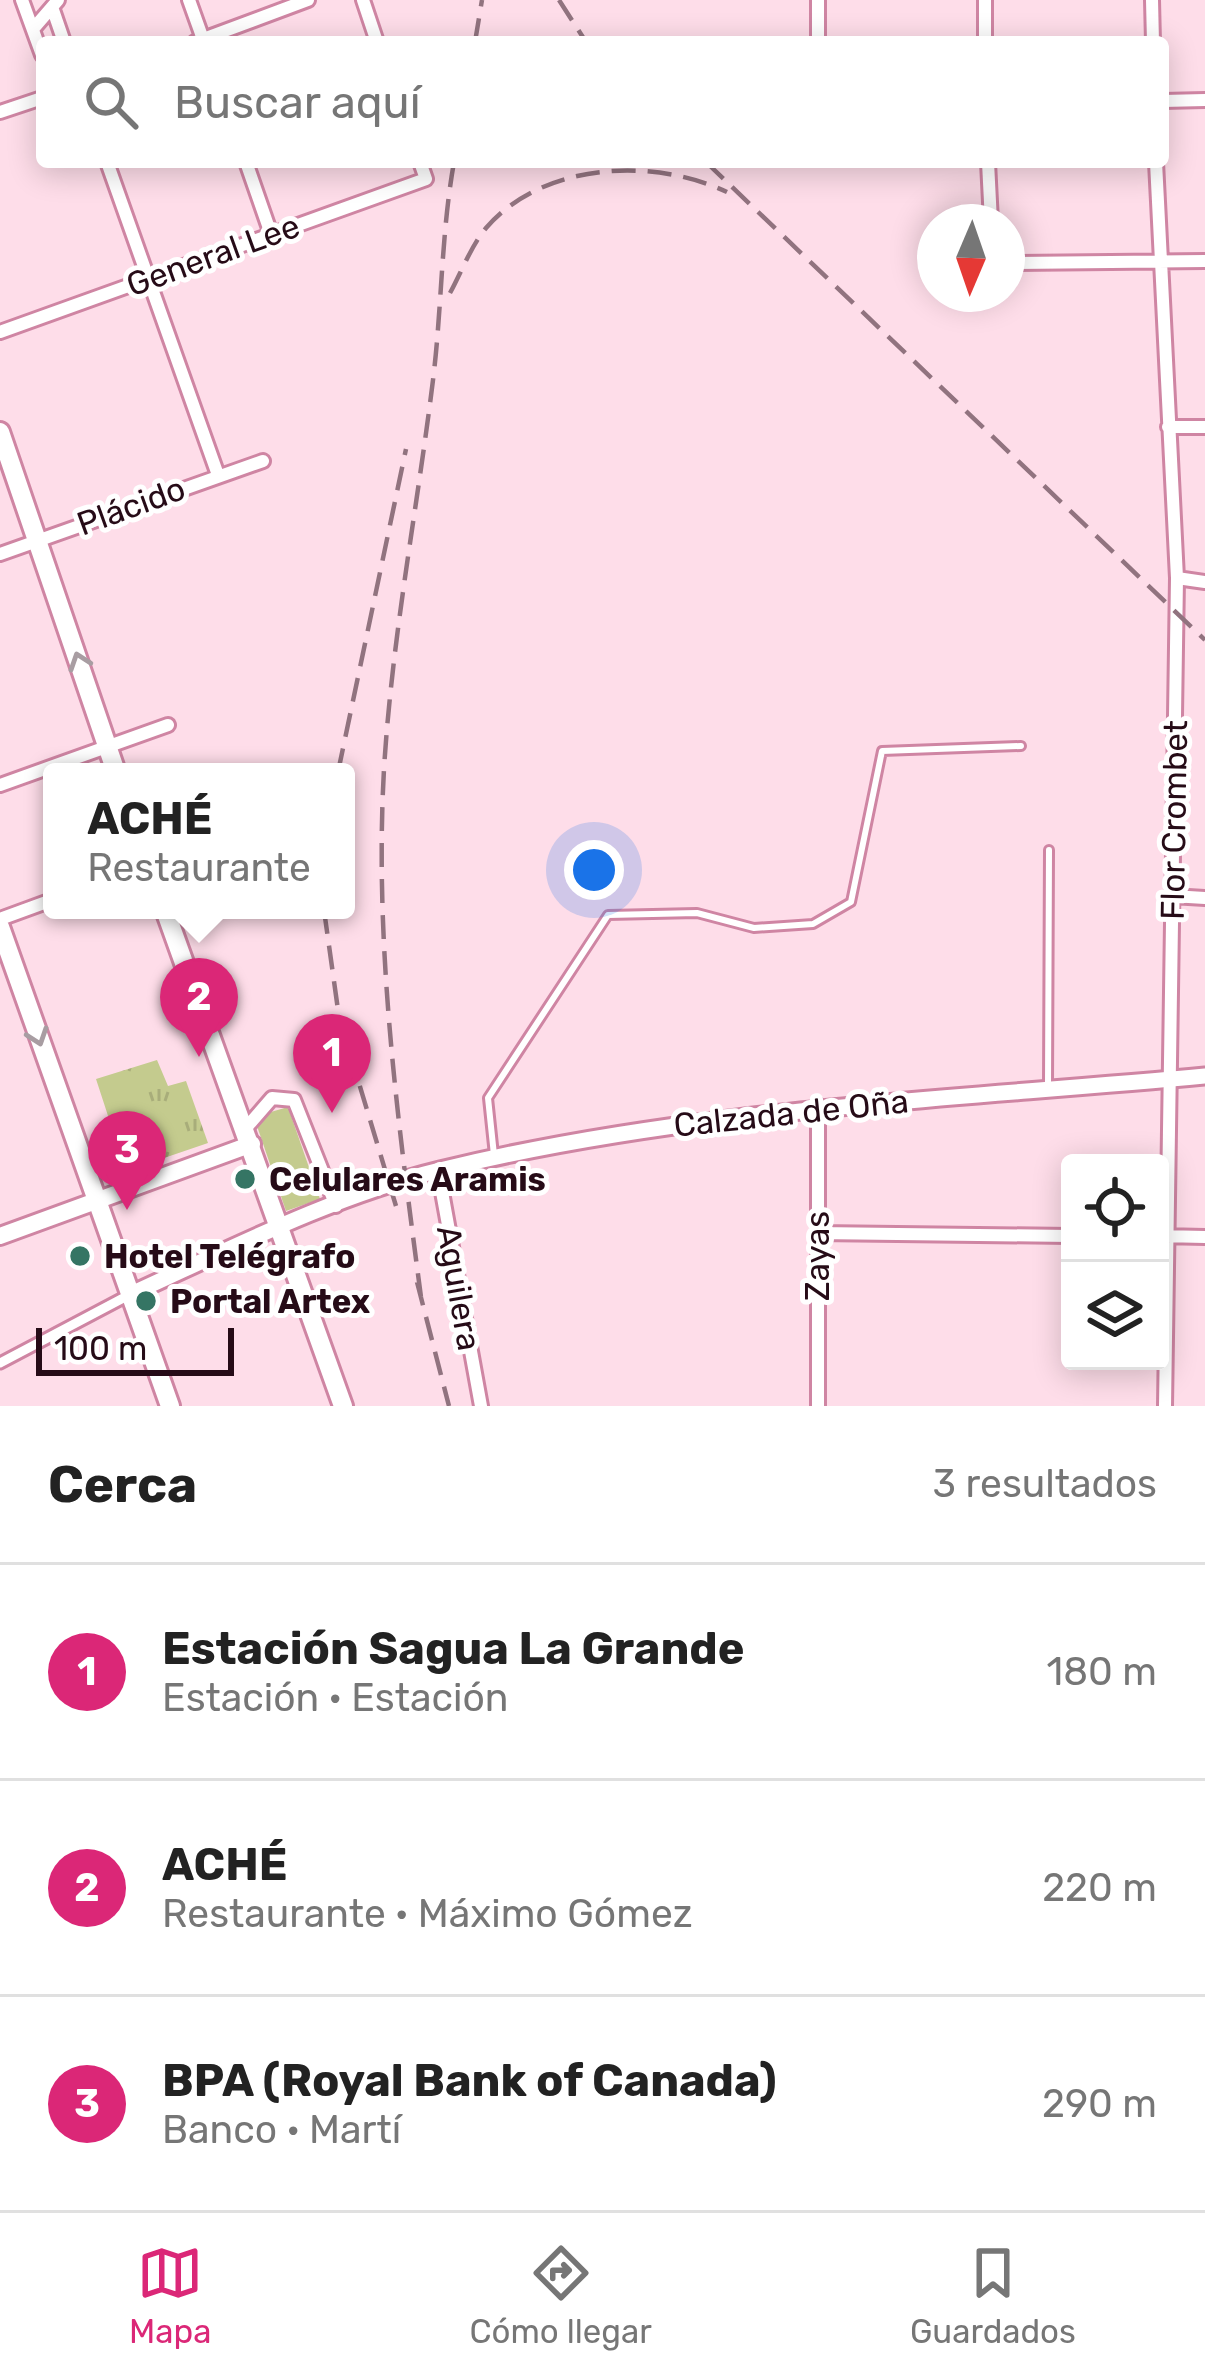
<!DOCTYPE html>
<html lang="es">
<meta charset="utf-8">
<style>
:root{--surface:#fff;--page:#f2f2f2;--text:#222;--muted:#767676;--line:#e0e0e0;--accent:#db2777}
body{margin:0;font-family:Rubik,sans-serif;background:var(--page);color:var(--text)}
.controls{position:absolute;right:36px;bottom:36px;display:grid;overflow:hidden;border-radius:12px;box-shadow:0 6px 30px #0003}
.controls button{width:108px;height:108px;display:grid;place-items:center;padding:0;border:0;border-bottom:3px solid var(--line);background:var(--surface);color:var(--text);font:60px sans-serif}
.compass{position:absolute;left:917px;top:204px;width:108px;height:108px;border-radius:50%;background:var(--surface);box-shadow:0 6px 30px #0003;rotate:182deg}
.scale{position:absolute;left:36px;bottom:30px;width:198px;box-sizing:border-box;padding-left:12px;border:6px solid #260b17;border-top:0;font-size:33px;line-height:42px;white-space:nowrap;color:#260b17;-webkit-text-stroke:9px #fff;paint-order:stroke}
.you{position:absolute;left:594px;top:870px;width:42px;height:42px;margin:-30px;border:9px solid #fff;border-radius:50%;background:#1a73e8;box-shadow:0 0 0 18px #1a73e833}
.badge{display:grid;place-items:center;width:78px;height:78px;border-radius:50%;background:var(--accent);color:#fff;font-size:39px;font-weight:700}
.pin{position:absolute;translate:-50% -99px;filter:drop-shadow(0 3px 6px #0008)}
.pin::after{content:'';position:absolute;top:63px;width:42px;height:36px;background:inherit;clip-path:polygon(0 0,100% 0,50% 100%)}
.popup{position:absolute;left:43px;top:763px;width:312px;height:156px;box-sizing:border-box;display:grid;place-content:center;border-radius:12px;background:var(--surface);filter:drop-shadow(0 3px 9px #0005);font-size:39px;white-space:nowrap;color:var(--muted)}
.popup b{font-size:45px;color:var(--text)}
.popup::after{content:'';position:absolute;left:50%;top:100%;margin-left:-24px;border:24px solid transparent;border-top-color:var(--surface)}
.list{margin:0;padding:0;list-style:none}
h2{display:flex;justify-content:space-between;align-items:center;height:156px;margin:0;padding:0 48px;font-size:51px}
h2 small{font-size:39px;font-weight:400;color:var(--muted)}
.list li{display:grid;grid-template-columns:78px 1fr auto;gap:36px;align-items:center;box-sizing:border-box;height:216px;padding:0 48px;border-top:3px solid var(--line)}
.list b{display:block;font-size:45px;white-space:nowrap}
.list p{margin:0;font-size:39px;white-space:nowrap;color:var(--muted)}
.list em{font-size:39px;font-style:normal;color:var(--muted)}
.icon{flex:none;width:66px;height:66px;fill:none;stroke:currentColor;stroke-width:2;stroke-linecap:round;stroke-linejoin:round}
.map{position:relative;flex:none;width:1205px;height:1406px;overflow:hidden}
.search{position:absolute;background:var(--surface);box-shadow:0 6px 30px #0003;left:36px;right:36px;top:36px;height:132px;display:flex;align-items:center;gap:30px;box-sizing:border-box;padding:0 42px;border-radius:12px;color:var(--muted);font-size:45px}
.sheet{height:804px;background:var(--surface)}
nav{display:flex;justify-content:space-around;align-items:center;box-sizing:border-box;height:168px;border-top:3px solid var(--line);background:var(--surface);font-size:33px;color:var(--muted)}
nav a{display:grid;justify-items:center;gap:6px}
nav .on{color:var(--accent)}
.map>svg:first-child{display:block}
.grass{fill:url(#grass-tufts)}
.green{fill:#c4cb8e}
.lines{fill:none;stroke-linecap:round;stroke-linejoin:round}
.service-casing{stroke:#cf85a3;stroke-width:12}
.pedestrian-casing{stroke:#cf85a3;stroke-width:15}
.minor-casing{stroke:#cf85a3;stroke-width:18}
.tertiary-casing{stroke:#cf85a3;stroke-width:21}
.secondary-casing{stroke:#cf85a3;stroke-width:22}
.primary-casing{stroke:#cf85a3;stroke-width:24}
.service{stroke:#fff;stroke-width:6}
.pedestrian{stroke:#fff;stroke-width:9}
.minor{stroke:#fff;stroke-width:12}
.tertiary{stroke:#fff;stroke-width:15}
.secondary{stroke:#fff;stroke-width:16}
.primary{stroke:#fff;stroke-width:18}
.rail{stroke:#91737f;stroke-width:4.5;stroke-dasharray:24 12;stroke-linecap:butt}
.oneway{stroke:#a89da2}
.poi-dot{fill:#357564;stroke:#fff;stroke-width:4.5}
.labels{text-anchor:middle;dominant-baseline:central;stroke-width:10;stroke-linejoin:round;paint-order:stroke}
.street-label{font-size:33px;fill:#260b17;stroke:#fff}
.poi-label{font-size:33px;font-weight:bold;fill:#260b17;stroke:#fff;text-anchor:start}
</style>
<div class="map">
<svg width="1205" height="1406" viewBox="0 0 1205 1406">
<defs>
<pattern id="grass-tufts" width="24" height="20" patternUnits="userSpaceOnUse" patternTransform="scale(3)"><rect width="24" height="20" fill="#c4cb8e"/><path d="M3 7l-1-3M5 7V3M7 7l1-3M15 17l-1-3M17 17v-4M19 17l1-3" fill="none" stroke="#a8ad7a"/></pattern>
</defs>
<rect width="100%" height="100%" fill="#fedde9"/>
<!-- grass -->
<path class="grass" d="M157,1060L168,1086L186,1081L208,1143L126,1171L96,1079Z"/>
<!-- green -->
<path class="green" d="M288,1107L320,1199L286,1211L257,1126L264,1114Z"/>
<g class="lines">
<defs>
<path id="service" d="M1048,1085L1049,850
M494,1155L488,1098L608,915L697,913L754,928L813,924L851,902L882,751L1021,746"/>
<path id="pedestrian" d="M0,1363L129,1295"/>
<path id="minor" d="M22,0L42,55
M189,0L204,42
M363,0L377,42
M985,0V42
M1152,0L1153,42
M52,7L64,42
M33,29L58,0
M195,42L308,0
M818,42V0
M1163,101L1205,100
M0,112L42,98
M107,162L218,475
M246,162L271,234
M988,162L991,222
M1156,162L1177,578L1165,1406
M1007,263L1205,261
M0,332L426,179L420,162
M1168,427H1205
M0,554L263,461
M1177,578L1205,582
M0,785L168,725
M1172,896L1205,898
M0,919L52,900
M246,1128L272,1098L294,1100L336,1206
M438,1170L481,1406
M817,1233L1070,1236
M1161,1236L1205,1237
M818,1406V1105"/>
<path id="tertiary" d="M129,1295C230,1249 333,1196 440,1170C692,1108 949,1100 1205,1076"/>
<path id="secondary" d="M0,1236L252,1144"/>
<path id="primary" d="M0,432L116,772
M165,910L343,1406
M0,927L170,1406"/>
</defs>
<!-- service casing -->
<use href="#service" class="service-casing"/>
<!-- pedestrian casing -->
<use href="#pedestrian" class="pedestrian-casing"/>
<!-- minor casing -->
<use href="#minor" class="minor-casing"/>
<!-- tertiary casing -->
<use href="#tertiary" class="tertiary-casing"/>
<!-- secondary casing -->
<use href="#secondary" class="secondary-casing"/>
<!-- primary casing -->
<use href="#primary" class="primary-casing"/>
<!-- service -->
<use href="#service" class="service"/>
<!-- pedestrian -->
<use href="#pedestrian" class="pedestrian"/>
<!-- minor -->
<use href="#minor" class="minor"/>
<!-- tertiary -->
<use href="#tertiary" class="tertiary"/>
<!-- secondary -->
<use href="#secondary" class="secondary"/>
<!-- primary -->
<use href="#primary" class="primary"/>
<!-- rail -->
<path class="rail" d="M559,0L586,42
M475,42L482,0
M706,162L1205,640
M450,293C461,273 471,246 486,228C543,162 653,157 727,192
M338,772L406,449
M324,910L339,1017L396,1206
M417,1282L449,1406
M421,1297C398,1123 374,945 384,769C392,638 417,510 433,380C442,307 441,235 454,162"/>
</g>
<!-- one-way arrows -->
<defs><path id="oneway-chevron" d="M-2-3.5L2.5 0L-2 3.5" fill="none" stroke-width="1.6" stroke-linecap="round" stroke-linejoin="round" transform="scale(3)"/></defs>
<g class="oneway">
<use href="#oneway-chevron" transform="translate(79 661) rotate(-109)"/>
<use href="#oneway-chevron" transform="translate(38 1037) rotate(71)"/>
</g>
<!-- markers -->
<g class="poi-dot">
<circle cx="245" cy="1179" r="12"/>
<circle cx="80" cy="1256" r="12"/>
<circle cx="146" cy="1301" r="12"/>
</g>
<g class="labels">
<!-- street labels -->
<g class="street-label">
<text transform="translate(213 255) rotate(-20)">General Lee</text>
<text transform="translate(131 506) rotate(-20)">Plácido</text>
<text transform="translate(1174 820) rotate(-89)">Flor Crombet</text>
<text transform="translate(791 1113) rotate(-6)">Calzada de Oña</text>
<text transform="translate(817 1256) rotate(-90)">Zayas</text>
<text transform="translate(459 1288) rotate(80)">Aguilera</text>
</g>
<!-- poi labels -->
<g class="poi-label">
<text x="269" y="1179">Celulares Aramis</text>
<text x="104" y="1256">Hotel Telégrafo</text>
<text x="170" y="1301">Portal Artex</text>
</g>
</g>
</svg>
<div class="controls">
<button><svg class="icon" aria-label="locate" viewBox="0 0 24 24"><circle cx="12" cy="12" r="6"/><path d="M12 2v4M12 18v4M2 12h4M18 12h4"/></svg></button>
<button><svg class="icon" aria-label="layers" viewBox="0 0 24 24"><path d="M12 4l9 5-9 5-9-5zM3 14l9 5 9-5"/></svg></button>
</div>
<svg class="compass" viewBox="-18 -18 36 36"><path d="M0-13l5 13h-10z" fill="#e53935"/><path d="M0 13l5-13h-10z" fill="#767676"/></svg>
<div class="scale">100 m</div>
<div class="you"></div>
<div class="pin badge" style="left:332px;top:1113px">1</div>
<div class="pin badge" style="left:199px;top:1057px">2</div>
<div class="popup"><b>ACHÉ</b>Restaurante</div>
<div class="pin badge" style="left:127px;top:1210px">3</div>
<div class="search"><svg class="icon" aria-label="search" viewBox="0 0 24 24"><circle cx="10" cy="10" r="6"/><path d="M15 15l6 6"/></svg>Buscar aquí</div>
</div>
<section class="sheet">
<h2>Cerca<small>3 resultados</small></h2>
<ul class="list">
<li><span class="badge">1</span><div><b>Estación Sagua La Grande</b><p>Estación · Estación</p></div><em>180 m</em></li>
<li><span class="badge">2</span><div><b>ACHÉ</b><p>Restaurante · Máximo Gómez</p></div><em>220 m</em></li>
<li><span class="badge">3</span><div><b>BPA (Royal Bank of Canada)</b><p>Banco · Martí</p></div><em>290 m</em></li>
</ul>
</section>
<nav>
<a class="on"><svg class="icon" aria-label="map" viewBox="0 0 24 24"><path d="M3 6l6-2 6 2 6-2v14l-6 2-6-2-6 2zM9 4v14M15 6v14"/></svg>Mapa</a>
<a><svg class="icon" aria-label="directions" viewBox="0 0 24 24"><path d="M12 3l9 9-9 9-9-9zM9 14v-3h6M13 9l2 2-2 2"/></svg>Cómo llegar</a>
<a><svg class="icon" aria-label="saved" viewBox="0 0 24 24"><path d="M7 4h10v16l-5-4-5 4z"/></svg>Guardados</a>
</nav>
